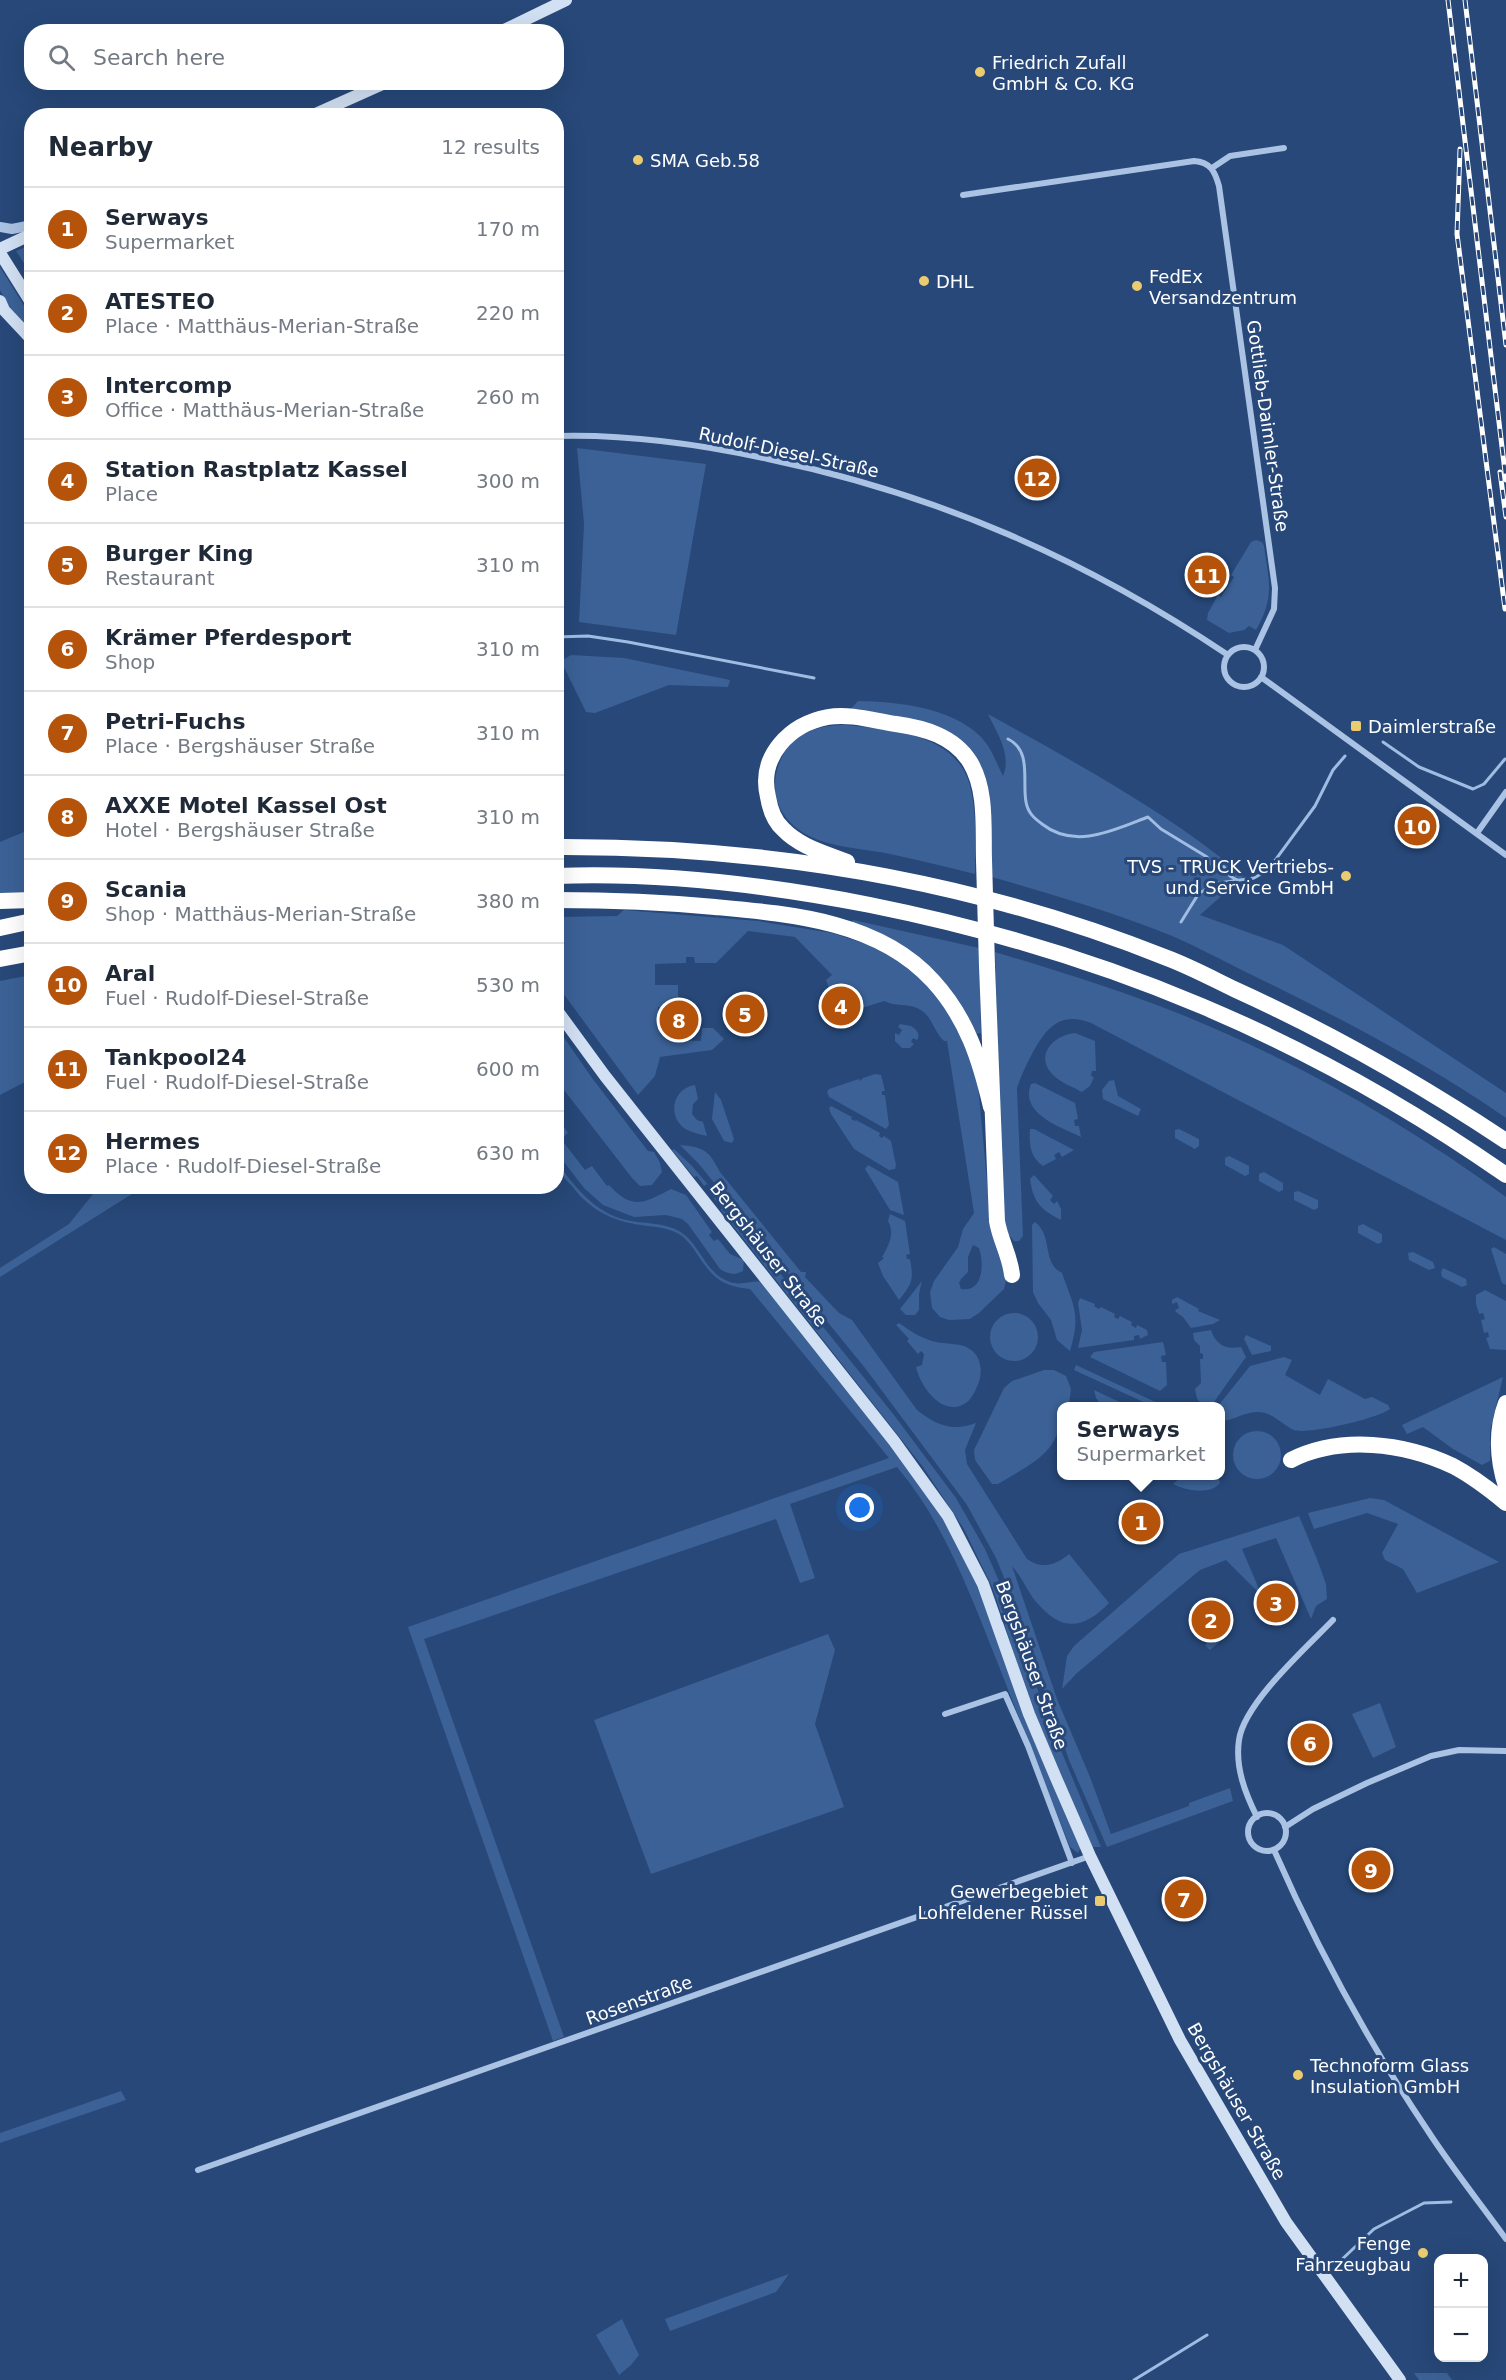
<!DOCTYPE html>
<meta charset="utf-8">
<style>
:root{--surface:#fff;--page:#f6f6f7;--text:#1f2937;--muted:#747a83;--line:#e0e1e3;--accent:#b45309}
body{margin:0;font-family:"DejaVu Sans",sans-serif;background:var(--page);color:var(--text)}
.controls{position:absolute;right:18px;bottom:18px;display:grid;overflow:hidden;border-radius:12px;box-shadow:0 6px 24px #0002}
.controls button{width:54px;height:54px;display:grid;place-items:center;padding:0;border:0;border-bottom:2px solid var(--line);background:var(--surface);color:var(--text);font:30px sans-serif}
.you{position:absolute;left:860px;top:1508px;width:21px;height:21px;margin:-15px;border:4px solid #fff;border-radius:50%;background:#1a73e8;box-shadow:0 0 0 9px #1a73e833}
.badge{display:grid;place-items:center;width:39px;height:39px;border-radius:50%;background:var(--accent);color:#fff;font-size:20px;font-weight:700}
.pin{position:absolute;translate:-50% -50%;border:3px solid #fff;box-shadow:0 2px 6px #0006}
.popup{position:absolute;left:1057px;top:1402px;width:168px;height:78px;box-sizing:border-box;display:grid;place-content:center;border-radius:12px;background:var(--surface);filter:drop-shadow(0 2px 4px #0005);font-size:20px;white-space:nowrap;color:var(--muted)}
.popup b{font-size:22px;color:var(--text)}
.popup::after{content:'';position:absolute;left:50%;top:100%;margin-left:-12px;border:12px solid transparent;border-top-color:var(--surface)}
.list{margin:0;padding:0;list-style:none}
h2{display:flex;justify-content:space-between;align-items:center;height:78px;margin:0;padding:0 24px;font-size:26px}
h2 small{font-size:20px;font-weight:400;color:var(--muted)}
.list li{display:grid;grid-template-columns:39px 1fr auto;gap:18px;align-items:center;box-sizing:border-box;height:84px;padding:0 24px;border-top:2px solid var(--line)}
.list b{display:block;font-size:22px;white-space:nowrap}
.list p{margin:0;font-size:20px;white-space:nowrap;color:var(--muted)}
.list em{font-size:20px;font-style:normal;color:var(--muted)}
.icon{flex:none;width:33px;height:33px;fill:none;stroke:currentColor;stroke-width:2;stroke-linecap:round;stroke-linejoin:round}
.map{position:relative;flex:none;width:1506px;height:2380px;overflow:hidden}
.search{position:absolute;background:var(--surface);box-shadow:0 6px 24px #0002;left:24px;top:24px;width:540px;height:66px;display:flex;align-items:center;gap:15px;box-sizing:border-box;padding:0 21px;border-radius:24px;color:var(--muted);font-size:22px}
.panel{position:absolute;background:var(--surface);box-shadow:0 6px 24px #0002;left:24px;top:108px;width:540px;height:1086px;border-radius:24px}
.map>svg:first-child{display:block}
.green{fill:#3b6196;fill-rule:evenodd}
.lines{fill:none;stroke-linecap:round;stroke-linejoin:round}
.stream{stroke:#9fbce3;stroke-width:3}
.minor{stroke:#aac2e3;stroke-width:6}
.tertiary{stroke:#aac2e3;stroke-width:10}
.secondary{stroke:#d2e0f3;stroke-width:12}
.motorway{stroke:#fff;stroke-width:16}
.rail-casing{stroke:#fff;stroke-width:5}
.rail{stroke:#274879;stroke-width:3;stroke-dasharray:9;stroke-linecap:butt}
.motorway-bridge{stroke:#fff;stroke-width:16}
.poi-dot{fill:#ebcb70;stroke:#274879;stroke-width:2}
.labels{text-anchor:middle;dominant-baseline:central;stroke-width:6;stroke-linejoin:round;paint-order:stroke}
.poi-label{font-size:18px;fill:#fff;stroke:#274879;text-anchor:start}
.street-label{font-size:18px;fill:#fff;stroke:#274879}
</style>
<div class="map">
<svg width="1506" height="2380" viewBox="0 0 1506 2380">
<rect width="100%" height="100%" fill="#274879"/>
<!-- green -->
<path class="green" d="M31,245V274L16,251Z
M0,267L31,317V333L9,306L0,290Z
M577,448L706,464L676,635L579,622L584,524Z
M1256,540L1262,542L1264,546C1269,582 1275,597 1256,630L1249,626L1244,630L1229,633L1207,620L1208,613L1218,595L1221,597L1234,577L1231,575L1251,542Z
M571,655L624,658L730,680L728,687L669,685L595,713L586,712L561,661Z
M858,701C898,702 950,707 980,736C992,748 996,763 1003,776C1012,755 997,733 988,714C1076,763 1166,811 1244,876L1200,915L1283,945L1506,1093V1118C1427,1063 1342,1019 1256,977C1223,961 1191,943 1157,930C1103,909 1047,893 992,877L968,749L850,710Z
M556,704C563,720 568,734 557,749Z
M846,725C893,730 960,734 971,790C977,817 975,846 975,874C947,867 919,860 890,854C851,846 801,848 780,808C772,790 774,772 783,755C795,731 821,725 846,725Z
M31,829V892L0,896V842Z
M624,910L758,921L832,933L872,946L907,966L936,994L962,1034L978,1085L990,1213L1008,1271L1004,1289L979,1313L970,1319L949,1320L940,1317L932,1308L930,1292L934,1281L958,1247L963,1229L974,1213L947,1041H944C933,1031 932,1014 917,1008C906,1003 896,1007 884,1001L862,1008L861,1005L853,1007L848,989L831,994L826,980L832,975L795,937L748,931L716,963H695L694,957H686V963L655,964V985H678V1007H658V1028H671V1040L701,1041L702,1028H713L724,1039L712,1050L660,1057L655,1076L638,1095L557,985L556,917L617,916ZM973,1245L979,1248C984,1262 984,1293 961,1289L959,1283L961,1279L968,1272V1257Z
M853,920L979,948L981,1033L976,1034L963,1009L852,924Z
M995,952C1059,971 1123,991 1185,1016C1298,1062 1408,1125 1506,1197V1240L1091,1023C1060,1011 1046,1028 1032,1054C1026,1065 1021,1076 1017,1088L1023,1236L1019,1241H1014L1009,1235H1007L1003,1229Z
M31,975V1092L25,1082L0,1095V981Z
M900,1024L911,1026C916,1029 921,1034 917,1040L913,1038L911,1042L914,1044L910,1048H902L895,1041V1033L899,1035L902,1030L898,1027Z
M556,1026L592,1078L648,1151L654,1152L660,1163L662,1172L652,1185L640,1186L632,1178L557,1081Z
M1075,1033L1095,1041L1096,1071H1092L1091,1076L1094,1077L1090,1086L1082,1092C1073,1087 1061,1083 1053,1075C1034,1056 1053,1035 1075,1033Z
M875,1074L881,1075L885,1091H882V1095H885L889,1125L886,1129L829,1097L827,1092L829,1089L859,1079L860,1081L863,1078Z
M1114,1080L1118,1096L1141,1109L1138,1116L1103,1099L1102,1090L1109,1081Z
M1035,1083L1075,1103L1078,1119L1074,1120L1075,1126H1079L1081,1137C1061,1127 1019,1114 1031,1084Z
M695,1085L698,1099L693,1104L692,1114L697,1120L703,1122L707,1136C699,1134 690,1132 684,1128C667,1115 673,1088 695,1085Z
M715,1092L721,1100L734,1139L732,1143L724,1141L712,1119Z
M831,1106L852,1117L851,1119L855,1121L856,1120L880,1133L879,1136L882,1138L884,1136L891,1141L896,1165L895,1169L889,1170L854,1149L831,1114L829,1108Z
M564,1127L568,1133L561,1139L585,1170L592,1166L607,1186L609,1185C633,1211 644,1203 671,1189L686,1195L712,1232L709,1235L714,1241L718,1239L730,1254L744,1260L743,1271C734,1276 728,1274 720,1269L688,1224L682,1219L666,1215L634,1217L603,1205L584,1188L557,1153V1133Z
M1030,1129H1034L1074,1150L1062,1157L1059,1152L1054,1155L1056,1159L1043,1166C1030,1156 1029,1145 1030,1129Z
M1179,1129L1199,1139V1146L1195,1149L1175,1138V1130Z
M680,1145C705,1147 709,1151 720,1172L801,1272H806L805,1277L839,1313L852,1320L917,1410C936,1425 952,1432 976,1423L965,1450L967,1464L1027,1559C1042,1570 1056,1565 1069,1554L1109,1603C1085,1628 1063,1633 1038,1604C1028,1593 1022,1577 1012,1566L1057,1699L1090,1777L1111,1834L1189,1806V1803L1230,1788L1233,1801L1107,1847L1069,1760L1009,1590L996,1558L967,1505L865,1368L698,1163Z
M674,1149L692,1166L722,1201L894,1415L956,1498L985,1549L1009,1604L1046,1714L1101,1847H1093L1088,1838L1033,1712L993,1589L964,1529L923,1467L721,1210L722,1208L709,1192L711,1189L707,1184L704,1186L697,1176L694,1177L672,1150Z
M1229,1156L1249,1166V1174L1245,1176L1225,1165V1158Z
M557,1162C574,1186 595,1213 626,1220C644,1224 662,1222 679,1231C701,1244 705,1274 730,1282C741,1286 752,1280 762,1282L859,1403L937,1506L976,1579L1081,1847L1078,1853L1070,1847C1047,1788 1023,1728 1000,1669C972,1599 946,1525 897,1467L790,1504L815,1578L800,1583L776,1519L424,1639L564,2037L553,2041L408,1627L889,1458L750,1289C718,1286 710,1274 693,1248C688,1242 684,1236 677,1233C665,1227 653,1227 641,1225C611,1221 589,1209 571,1185C565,1179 557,1171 557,1162Z
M868,1165L898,1182L904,1215L890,1210L865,1169Z
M1264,1172L1283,1183V1190L1279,1192L1259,1181V1174Z
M1034,1175L1053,1196L1050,1200L1054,1204L1057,1201L1061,1209V1220C1041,1210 1033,1202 1030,1179Z
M88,1187H143L0,1277V1268L69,1224L93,1194Z
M1298,1191L1318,1200V1208L1314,1210L1294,1200V1192Z
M890,1214L905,1221L910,1254L906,1255L907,1259H910C914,1280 912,1284 899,1300L883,1276L878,1263L884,1258L882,1257C889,1245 895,1234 888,1221Z
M1035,1222C1054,1237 1041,1262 1062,1273C1074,1307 1081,1314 1070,1351L1057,1340L1051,1320L1038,1303L1033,1292L1032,1225Z
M1363,1224L1382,1234V1242L1378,1244L1358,1233V1226Z
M1494,1247L1506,1254V1285L1502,1283L1491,1249Z
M1413,1252L1433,1262L1435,1268L1429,1270L1409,1260L1408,1253Z
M1443,1268L1466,1279L1467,1285L1462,1287L1442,1277L1441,1272Z
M922,1281L919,1294V1310L915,1315H906L900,1309Z
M1485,1290L1506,1301V1350L1490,1349L1486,1338L1489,1337L1488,1332L1484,1333L1481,1320L1485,1319L1483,1313L1479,1314L1476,1304V1295Z
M1177,1297L1199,1309L1198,1311L1220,1320L1213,1324L1191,1328L1183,1317L1176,1312L1175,1310L1179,1308L1177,1302L1172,1304V1300Z
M1080,1298L1095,1304L1094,1306L1099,1309L1101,1307L1115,1314L1114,1317L1118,1319L1120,1316L1132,1322L1131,1325L1136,1328L1137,1325L1147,1330L1148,1335L1140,1339L1139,1335L1134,1336V1340L1078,1348L1082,1330L1078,1303Z
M990 1337a24 24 0 1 1 48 0a24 24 0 1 1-48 0Z
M899,1323C909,1330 919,1337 932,1341C942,1344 954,1343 964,1346C983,1353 984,1374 976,1389C972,1398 967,1405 956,1407C936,1409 920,1384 916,1367L922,1365L924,1354L921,1351L918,1354L907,1341L909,1339L896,1325Z
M1211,1330C1216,1345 1226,1350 1241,1347L1246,1357L1211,1406H1204L1197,1399L1195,1389L1201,1383L1200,1359H1203V1354L1200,1353V1346L1194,1340L1193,1333Z
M1246,1335L1271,1346V1351L1252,1355L1244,1339Z
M1163,1342L1166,1355L1161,1356L1162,1362H1166L1167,1385L1160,1391L1090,1357L1094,1352Z
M1284,1357L1292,1360L1285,1375L1320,1395L1328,1379L1365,1399L1372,1397L1388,1405L1390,1409C1379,1418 1308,1435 1294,1430C1281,1424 1273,1412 1257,1412C1244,1412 1233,1421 1221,1421L1220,1406H1218L1250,1366Z
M1076,1365L1164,1406H1152L1074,1370Z
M1044,1370H1054L1066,1376L1071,1389L1069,1406H1062C1062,1453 1032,1463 998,1484H992L975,1460L974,1450L1004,1388L1012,1381Z
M1503,1377L1490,1431V1461L1482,1465L1453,1449L1423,1427L1407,1434L1402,1425Z
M1094,1390L1128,1406H1102L1096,1398Z
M1233 1455a24 24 0 1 1 48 0a24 24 0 1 1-48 0Z
M1182,1476H1218L1220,1483C1211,1495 1186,1491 1173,1484Z
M1370,1498L1384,1500L1499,1562L1417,1593L1403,1569L1385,1560L1382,1553L1398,1524L1367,1513L1314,1529L1308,1513Z
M1299,1516L1317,1559L1326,1584L1327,1599L1316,1606L1311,1619L1276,1538L1242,1549L1262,1596L1226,1560L1200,1570L1077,1673L1062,1689L1067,1656L1074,1646L1179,1554Z
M1218,1633L1223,1639L1210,1650L1205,1645Z
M828,1634L835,1650L815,1724L844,1807L651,1874L594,1720Z
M1380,1703L1396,1747L1373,1758L1352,1714Z
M121,2091L126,2100L0,2143V2133Z
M789,2274L776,2292L670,2331L665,2319Z
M622,2319L639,2355L631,2365L619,2375L596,2335Z
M1414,2373H1447L1452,2380H1419Z"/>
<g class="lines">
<!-- stream -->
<path class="stream" d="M556,637L588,636L628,642L814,678
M1008,739C1032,751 1022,780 1026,802C1028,813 1034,818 1042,824C1075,850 1114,830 1148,817L1161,829L1207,857L1211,864L1224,867L1230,876L1237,880
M1383,742L1419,767L1473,789L1484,784L1505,759
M1181,922L1199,893L1219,883L1254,878L1268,870L1315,806L1333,770L1345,756
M1336,2265L1374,2229L1424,2203L1451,2202
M1134,2380L1207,2335"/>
<!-- minor -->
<path class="minor" d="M1212,168L1230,156L1284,148
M963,195L1194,161C1211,162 1215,172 1219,186L1275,588L1274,609L1255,650
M556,436C627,434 699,444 768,459C937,494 1085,559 1228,655
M1224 667a20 20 0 1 1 40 0a20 20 0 1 1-40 0Z
M1261,677L1506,855
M1477,833L1506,792
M945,1714L1005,1694L1028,1746L1072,1863
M1248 1832a19 19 0 1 1 38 0a19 19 0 1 1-38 0Z
M1257,1817C1245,1793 1235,1767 1239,1740C1244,1703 1307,1647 1333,1620
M1285,1827L1313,1809L1367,1783L1431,1756L1459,1750L1506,1751
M1274,1850C1317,1948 1368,2042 1428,2131C1452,2168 1480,2203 1506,2239
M198,2170L1090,1856"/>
<!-- tertiary -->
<path class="tertiary" d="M0,227L12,229L32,225"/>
<!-- secondary -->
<path class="secondary" d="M500,32L566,0
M311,116L387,82
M0,249L32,234
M0,253L32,304
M0,301L4,310L32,340
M556,1009L605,1076L894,1441L948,1516L983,1584L1029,1714L1056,1778L1090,1856L1180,2040L1286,2222L1400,2380"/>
<!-- motorway -->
<path class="motorway" d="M556,847C767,846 972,880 1167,958C1191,967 1213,979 1236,990C1331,1033 1420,1084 1506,1141
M847,862C825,853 800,847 783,829C774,821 770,809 768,797C758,756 790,724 828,717C850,713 875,721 896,724C924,728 954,736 970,762C987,790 983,828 984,860
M556,876C661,872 768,885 870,905C1104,952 1310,1038 1506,1175
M556,900C610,900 662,902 715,907C791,914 879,921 933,981C967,1018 980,1060 991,1107
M0,901L32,900
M0,928L32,921
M0,959L32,953
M987,966L997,1221C1000,1240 1010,1255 1012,1275
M1506,1403C1496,1429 1497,1459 1506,1486
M1291,1460C1341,1435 1404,1443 1453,1466C1472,1476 1489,1489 1506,1503"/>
<defs>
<path id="rail" d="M1448,0L1506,480
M1465,0L1506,345
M1460,149L1457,234L1505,609
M1500,472L1506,517"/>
</defs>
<!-- rail casing -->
<use href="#rail" class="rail-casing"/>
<!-- rail -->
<use href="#rail" class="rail"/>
<!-- motorway-bridge -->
<path class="motorway-bridge" d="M984,860L987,966"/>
</g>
<!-- markers -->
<g class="poi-dot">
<circle cx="980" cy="72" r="6"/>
<circle cx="638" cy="160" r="6"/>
<circle cx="924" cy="281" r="6"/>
<circle cx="1137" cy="286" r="6"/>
<rect x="1350" y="720" width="12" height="12" rx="3"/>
<circle cx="1346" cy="876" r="6"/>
<rect x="1094" y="1895" width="12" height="12" rx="3"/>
<circle cx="1298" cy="2075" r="6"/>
<circle cx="1423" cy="2253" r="6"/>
</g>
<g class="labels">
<!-- poi labels -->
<g class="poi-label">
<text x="992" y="62">Friedrich Zufall<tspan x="992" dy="21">GmbH &amp; Co. KG</tspan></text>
<text x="650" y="160">SMA Geb.58</text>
<text x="1149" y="276">FedEx<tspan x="1149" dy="21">Versandzentrum</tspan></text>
<text x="936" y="281">DHL</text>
<text x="1368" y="726">Daimlerstraße</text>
<text x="1334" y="866" text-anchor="end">TVS - TRUCK Vertriebs-<tspan x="1334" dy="21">und Service GmbH</tspan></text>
<text x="1088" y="1891" text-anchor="end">Gewerbegebiet<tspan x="1088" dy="21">Lohfeldener Rüssel</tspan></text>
<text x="1310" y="2065">Technoform Glass<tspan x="1310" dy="21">Insulation GmbH</tspan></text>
<text x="1411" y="2243" text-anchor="end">Fenge<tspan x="1411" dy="21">Fahrzeugbau</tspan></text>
</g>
<!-- street labels -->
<g class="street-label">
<text transform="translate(1268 426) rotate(82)">Gottlieb-Daimler-Straße</text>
<text transform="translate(789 452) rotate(12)">Rudolf-Diesel-Straße</text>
<text transform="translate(769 1254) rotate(52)">Bergshäuser Straße</text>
<text transform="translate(1032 1665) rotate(70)">Bergshäuser Straße</text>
<text transform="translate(639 2000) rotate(-20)">Rosenstraße</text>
<text transform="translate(1237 2101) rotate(60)">Bergshäuser Straße</text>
</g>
</g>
</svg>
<div class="controls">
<button>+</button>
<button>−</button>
</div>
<div class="you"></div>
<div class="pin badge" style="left:1141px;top:1522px">1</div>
<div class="popup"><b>Serways</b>Supermarket</div>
<div class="pin badge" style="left:1211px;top:1620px">2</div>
<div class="pin badge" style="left:1276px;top:1603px">3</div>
<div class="pin badge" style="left:841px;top:1006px">4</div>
<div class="pin badge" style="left:745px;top:1014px">5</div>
<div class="pin badge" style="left:1310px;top:1743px">6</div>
<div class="pin badge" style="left:1184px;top:1899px">7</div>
<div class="pin badge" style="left:679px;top:1020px">8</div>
<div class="pin badge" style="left:1371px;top:1870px">9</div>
<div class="pin badge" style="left:1417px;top:826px">10</div>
<div class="pin badge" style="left:1207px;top:575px">11</div>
<div class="pin badge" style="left:1037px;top:478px">12</div>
<div class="search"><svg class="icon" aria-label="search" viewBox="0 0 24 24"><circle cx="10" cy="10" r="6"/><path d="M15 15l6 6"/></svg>Search here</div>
<section class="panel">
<h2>Nearby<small>12 results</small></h2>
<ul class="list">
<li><span class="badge">1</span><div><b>Serways</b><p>Supermarket</p></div><em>170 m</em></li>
<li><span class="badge">2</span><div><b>ATESTEO</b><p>Place · Matthäus-Merian-Straße</p></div><em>220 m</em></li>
<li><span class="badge">3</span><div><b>Intercomp</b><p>Office · Matthäus-Merian-Straße</p></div><em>260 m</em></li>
<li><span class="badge">4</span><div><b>Station Rastplatz Kassel</b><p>Place</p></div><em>300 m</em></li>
<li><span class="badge">5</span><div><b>Burger King</b><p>Restaurant</p></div><em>310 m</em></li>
<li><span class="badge">6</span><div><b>Krämer Pferdesport</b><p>Shop</p></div><em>310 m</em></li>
<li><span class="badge">7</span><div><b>Petri-Fuchs</b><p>Place · Bergshäuser Straße</p></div><em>310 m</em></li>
<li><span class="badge">8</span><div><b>AXXE Motel Kassel Ost</b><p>Hotel · Bergshäuser Straße</p></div><em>310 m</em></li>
<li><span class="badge">9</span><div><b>Scania</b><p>Shop · Matthäus-Merian-Straße</p></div><em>380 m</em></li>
<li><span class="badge">10</span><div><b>Aral</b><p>Fuel · Rudolf-Diesel-Straße</p></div><em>530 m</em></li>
<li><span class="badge">11</span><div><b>Tankpool24</b><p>Fuel · Rudolf-Diesel-Straße</p></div><em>600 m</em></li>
<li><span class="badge">12</span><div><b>Hermes</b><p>Place · Rudolf-Diesel-Straße</p></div><em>630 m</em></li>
</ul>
</section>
</div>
